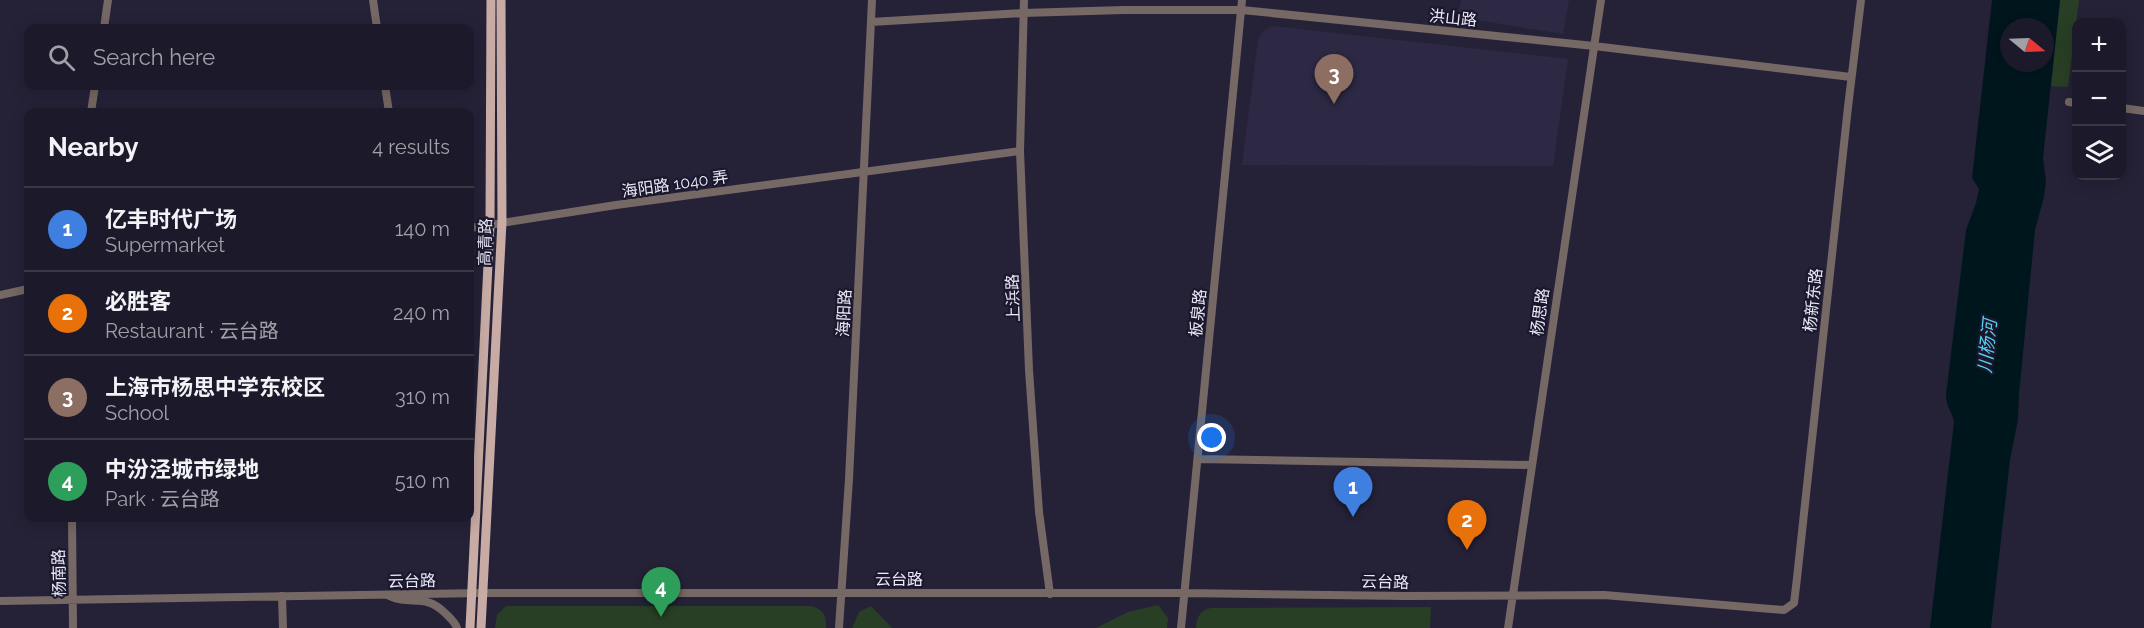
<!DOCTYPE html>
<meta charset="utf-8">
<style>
:root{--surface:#1c1a2a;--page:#292736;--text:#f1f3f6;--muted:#a0a1a8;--line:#3a3847;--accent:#8c9099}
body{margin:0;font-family:Raleway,"Noto Sans SC",sans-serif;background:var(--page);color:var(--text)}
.controls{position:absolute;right:18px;top:18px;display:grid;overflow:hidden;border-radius:12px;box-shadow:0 3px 15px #0003}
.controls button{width:54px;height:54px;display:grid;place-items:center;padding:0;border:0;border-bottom:2px solid var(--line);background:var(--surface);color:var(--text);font:30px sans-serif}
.compass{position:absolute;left:2000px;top:18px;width:54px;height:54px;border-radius:50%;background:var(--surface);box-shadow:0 3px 15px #0003;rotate:109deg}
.you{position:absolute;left:1212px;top:438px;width:21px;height:21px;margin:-15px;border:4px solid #fff;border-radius:50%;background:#1a73e8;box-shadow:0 0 0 9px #1a73e833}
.badge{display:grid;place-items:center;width:39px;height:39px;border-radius:50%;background:var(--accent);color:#fff;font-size:20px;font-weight:700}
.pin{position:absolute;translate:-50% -50px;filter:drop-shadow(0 2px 3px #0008)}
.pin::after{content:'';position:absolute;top:32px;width:21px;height:18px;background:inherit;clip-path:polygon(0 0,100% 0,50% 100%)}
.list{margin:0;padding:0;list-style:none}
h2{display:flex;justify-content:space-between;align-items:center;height:78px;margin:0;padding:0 24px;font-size:26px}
h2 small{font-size:20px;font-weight:400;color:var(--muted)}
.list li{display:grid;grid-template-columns:39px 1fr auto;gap:18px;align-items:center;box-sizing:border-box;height:84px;padding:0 24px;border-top:2px solid var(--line)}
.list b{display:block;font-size:22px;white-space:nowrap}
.list p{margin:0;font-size:20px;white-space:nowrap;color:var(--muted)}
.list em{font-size:20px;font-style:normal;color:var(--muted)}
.icon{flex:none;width:33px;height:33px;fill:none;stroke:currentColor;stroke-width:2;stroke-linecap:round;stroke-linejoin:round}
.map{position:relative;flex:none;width:2144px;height:628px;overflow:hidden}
.search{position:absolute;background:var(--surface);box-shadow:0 3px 15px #0003;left:24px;top:24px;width:450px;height:66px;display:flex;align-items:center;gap:15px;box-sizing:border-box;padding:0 21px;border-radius:12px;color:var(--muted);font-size:22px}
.panel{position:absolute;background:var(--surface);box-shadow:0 3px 15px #0003;left:24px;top:108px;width:450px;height:414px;border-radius:12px}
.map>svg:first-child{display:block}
.built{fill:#2d2945}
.green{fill:#283f25}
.water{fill:#00161d;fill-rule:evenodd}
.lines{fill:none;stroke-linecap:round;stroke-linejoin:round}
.minor{stroke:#766864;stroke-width:8}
.major{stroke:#c7aba4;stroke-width:9}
.labels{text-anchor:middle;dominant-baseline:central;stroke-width:4.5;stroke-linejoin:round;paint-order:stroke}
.street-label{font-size:16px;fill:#e9e8f7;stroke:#1b182d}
.water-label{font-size:18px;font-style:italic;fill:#55d0f1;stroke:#1b182d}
</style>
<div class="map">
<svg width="2144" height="628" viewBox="0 0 2144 628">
<rect width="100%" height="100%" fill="#252238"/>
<!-- built -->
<path class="built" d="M1461,0H1569L1563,34L1458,17Z
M1273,26L1568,59L1553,166L1242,165L1258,40L1263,31Z"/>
<!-- green -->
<path class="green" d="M2060,0H2079L2068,87L2051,86Z
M1158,605L1168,618L1167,628H1096L1128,612Z
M506,606H811C823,609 827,616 826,628H495L497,615Z
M871,606L892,628H852L859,612Z
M1431,607L1430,628H1196C1197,617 1200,610 1211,608Z"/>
<!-- water -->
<path class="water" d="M1992,0H2060L2043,158L2046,181L2044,197L2035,230L2019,394L2018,419L2010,460L1991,628H1930L1954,422C1952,412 1946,406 1946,395L1966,230L1976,203L1979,189L1972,178ZM2009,27H2045V63H2009Z"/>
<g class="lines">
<!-- minor -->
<path class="minor" d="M373,0L377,28
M1024,0L1020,151L1029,370L1039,512L1050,594
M871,22L1023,13L1123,10H1242L1594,46L1851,77
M104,28L108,0
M385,86L389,112
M2069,102L2076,103
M2122,108L2144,111
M91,112L95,86
M470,228L616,205L1020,151
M0,295L28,289
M1198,459L1532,465
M72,518L73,628
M387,595C411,607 424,592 445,613C450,618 455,622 457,628
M282,596L283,628
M0,601L483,593H1185L1405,596L1604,595L1784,610L1794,603L1797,578L1848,107L1861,0
M839,628L849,479L872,0
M1181,628L1242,0
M1508,628L1601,0"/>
<!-- major -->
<path class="major" d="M470,628L490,224L491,0
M481,628L502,222L501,0"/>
</g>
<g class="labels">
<!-- street labels -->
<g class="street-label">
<text transform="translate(1453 18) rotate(6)">洪山路</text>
<text transform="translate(675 184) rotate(-8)">海阳路 1040 弄</text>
<text transform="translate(485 242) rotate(-88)">高青路</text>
<text transform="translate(1013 298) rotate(-92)">上浜路</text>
<text transform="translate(1813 300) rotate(-84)">杨新东路</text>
<text transform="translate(1540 312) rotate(-82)">杨思路</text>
<text transform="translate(844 313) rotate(-87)">海阳路</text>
<text transform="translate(1198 313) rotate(-84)">板泉路</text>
<text transform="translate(59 573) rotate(-91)">杨南路</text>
<text x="899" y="579">云台路</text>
<text transform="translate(412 581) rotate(-1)">云台路</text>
<text transform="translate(1385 582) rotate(1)">云台路</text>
</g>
<!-- water labels -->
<g class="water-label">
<text transform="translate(1987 346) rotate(-84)">川杨河</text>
</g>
</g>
</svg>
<div class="controls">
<button>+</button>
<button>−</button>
<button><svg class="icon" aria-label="layers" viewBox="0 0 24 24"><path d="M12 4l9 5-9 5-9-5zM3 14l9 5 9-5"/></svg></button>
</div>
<svg class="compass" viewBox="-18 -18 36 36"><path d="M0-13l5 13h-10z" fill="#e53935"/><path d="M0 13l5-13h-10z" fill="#a0a1a8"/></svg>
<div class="you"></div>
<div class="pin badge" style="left:1353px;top:517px;background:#3f7fe0">1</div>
<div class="pin badge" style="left:1467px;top:550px;background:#e8710a">2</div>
<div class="pin badge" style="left:1334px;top:104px;background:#8d6e63">3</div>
<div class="pin badge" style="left:661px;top:617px;background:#2e9e5b">4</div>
<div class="search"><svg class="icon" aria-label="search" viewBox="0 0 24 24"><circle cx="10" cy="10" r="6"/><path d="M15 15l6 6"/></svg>Search here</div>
<section class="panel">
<h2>Nearby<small>4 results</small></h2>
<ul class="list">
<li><span class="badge" style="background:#3f7fe0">1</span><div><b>亿丰时代广场</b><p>Supermarket</p></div><em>140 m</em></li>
<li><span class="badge" style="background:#e8710a">2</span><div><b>必胜客</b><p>Restaurant · 云台路</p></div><em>240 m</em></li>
<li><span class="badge" style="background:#8d6e63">3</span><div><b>上海市杨思中学东校区</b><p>School</p></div><em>310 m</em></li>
<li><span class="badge" style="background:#2e9e5b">4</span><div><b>中汾泾城市绿地</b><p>Park · 云台路</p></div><em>510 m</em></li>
</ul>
</section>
</div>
